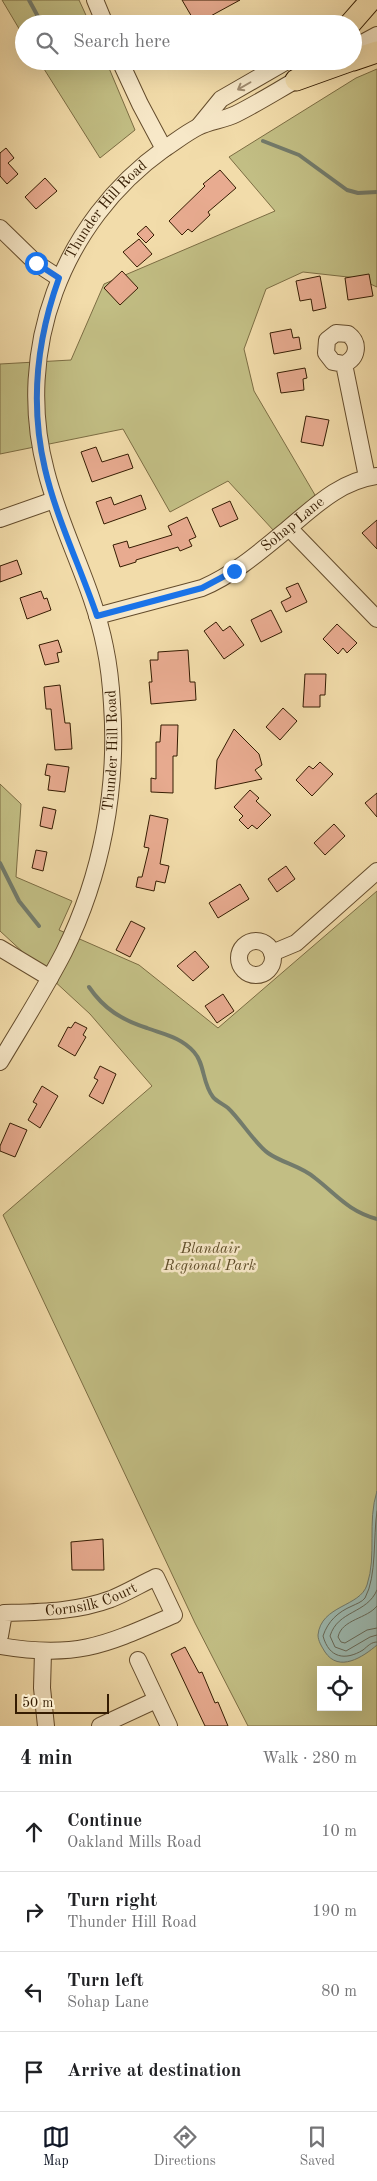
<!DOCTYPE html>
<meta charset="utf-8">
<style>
:root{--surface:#fff;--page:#f6f6f6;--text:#202124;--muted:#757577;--line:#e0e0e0;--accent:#111827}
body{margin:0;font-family:"Old Standard TT",serif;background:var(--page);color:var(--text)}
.controls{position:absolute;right:15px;bottom:15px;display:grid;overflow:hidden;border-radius:0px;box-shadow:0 5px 20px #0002}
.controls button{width:45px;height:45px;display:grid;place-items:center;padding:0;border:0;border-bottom:1px solid var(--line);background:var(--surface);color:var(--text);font:25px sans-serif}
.scale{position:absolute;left:15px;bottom:12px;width:94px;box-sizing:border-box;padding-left:5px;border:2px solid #351c02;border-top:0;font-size:14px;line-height:18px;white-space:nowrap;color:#351c02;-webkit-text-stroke:4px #f7e8c8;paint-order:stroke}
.stop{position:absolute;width:15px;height:15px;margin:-11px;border:4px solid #1a73e8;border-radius:50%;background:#fff}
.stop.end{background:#1a73e8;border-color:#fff;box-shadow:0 1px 5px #0008}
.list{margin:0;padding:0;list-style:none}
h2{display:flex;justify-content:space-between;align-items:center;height:65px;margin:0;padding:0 20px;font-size:21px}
h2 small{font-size:16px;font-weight:400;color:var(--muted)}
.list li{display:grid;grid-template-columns:32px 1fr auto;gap:15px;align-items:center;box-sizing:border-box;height:80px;padding:0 20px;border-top:1px solid var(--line)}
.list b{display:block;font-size:19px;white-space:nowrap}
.list p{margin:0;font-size:16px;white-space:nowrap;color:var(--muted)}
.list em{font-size:16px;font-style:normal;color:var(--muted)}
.icon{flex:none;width:28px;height:28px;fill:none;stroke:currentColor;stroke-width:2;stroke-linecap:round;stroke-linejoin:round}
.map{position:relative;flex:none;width:377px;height:1726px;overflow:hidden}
.search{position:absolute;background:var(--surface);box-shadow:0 5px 20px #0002;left:15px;right:15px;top:15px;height:55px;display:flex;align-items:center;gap:12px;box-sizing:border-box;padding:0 18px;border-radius:28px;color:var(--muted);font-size:19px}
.sheet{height:385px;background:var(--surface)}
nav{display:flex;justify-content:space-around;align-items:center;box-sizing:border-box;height:70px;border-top:1px solid var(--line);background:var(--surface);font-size:14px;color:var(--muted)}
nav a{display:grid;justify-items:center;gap:2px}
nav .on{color:var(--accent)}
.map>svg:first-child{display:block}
.green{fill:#c2be84;stroke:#7c6d43;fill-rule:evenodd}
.water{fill:#9dbab1;stroke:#737b6b}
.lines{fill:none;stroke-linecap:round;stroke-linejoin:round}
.shore{stroke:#696b5a;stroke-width:1}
.stream{stroke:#737b6b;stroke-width:4}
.building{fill:#e8ab90;stroke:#351c02}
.minor-casing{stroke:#644c2c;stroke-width:18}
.major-casing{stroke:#351c02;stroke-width:23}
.minor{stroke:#f7e8c8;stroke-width:16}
.major{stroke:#f2dcaa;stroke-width:21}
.oneway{stroke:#a08c6f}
.route{stroke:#1a73e8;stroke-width:6}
.labels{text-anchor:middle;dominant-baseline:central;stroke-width:5;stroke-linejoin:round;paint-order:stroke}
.street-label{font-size:15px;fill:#351c02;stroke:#f7e8c8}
.park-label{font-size:15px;font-style:italic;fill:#5f4d29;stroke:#f7e8c8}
</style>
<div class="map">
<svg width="377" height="1726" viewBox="0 0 377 1726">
<rect width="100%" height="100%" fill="#f2dcaa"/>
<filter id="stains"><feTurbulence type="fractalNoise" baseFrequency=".004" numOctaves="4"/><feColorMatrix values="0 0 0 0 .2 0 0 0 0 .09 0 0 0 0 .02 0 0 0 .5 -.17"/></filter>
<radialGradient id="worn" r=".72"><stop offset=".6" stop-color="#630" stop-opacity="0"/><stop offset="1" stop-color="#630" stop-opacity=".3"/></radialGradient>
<!-- green -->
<path class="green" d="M2,0H79L90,24H24V37Z
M39,61H106L135,130L100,158Z
M377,69V287L357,278L303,272L266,289L244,349L254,391L315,495L274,531L228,481L170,512L123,429L0,454V364L71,360L104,284L275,211L229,157L356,78Z
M0,784L21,804L16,877L72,901L59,930L139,965L218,1028L377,891V1726H248L195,1623L3,1215L152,1086L90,1014L0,931ZM321,1670H358V1707H321Z"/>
<!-- water -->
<path class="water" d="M377,1491V1645C363,1657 339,1673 325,1652C322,1647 318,1641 318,1635C321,1605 360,1607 367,1585C377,1555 367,1522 377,1491Z"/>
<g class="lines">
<!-- shore -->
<path class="shore" d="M377,1511C373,1537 377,1576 365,1598C362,1602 356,1604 352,1606C338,1612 328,1621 323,1636C329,1658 345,1661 363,1650C368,1646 371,1642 377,1642
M377,1590C367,1614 338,1610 330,1636L335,1647L346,1651L370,1637L377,1635
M377,1606C367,1619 342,1619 338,1637L341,1642L345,1643L367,1630L377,1628"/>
<!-- stream -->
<path class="stream" d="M29,0L42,24
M263,141L299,155L347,190L358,193L377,192
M0,863L19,901L39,926
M89,987C104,1009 122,1020 147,1028C163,1034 181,1037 194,1052C205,1064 202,1083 213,1097C216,1101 223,1104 228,1108C240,1119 256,1145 268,1153C282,1163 301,1166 315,1178C337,1195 348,1211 377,1219"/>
</g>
<!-- building -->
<path class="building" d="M182,0H240L196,24Z
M6,148L14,158L8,163L18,174L7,184L0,176V153Z
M220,170L236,188L208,212L210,215L192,232L188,229L182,235L169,221L205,186L203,184Z
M45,178L57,191L36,209L25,197Z
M146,226L154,235L146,243L137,234Z
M139,239L152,254L137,267L123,252Z
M122,271L138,288L120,305L104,288Z
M369,274L373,296L348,300L345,278Z
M320,276L326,308L313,311L311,299L300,301L296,281Z
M291,329L293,338L299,337L301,349L274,354L270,333Z
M305,368L307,378L303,379L304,390L281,393L277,373Z
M306,416L329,420L323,446L301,442Z
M96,447L102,462L128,454L133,468L92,482L81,452Z
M141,495L146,509L104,524L96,502L111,497L114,505Z
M230,501L238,519L220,527L212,509Z
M187,517L196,537L189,540L192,546L180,551L178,547L136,560V562L120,567L113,545L127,541L129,548L172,535L168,526Z
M377,520V549L362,533Z
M17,560L22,574L0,582V566Z
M298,583L307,602L286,612L281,602L291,597L286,588Z
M41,591L44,599L47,598L51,610L27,619L20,598Z
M271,610L282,632L261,642L251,620Z
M216,622L223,631L230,626L244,645L224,659L204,631Z
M337,624L357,643L347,653L343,648L338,654L323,639Z
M58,640L62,652L57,653L59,662L45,665L39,645Z
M188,650L190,682H195L196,700L151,704L149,682H152L150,660H158V652Z
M305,674H326L325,695H320V707H303Z
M60,685L65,723H70L72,749L55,750L51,709H46L44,687Z
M283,708L297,721L280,740L266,727Z
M161,725H178L177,756H173V793L151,792V778L156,779V742H160Z
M234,729L259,754L262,765L255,770L262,779L215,789L217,760Z
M320,762L333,774L312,796L296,780L309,766L313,769Z
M47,764L69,767L65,792L48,790L50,776L45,775Z
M250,790L259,798L256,801L271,815L257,829L252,825L248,829L239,820L243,816L234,807Z
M377,793V817L365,803Z
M43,807L56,810L52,829L40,826Z
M150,815L168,819L160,864L169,866L165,883L156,881L154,891L136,887L138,877H142L149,848L144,847Z
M334,824L345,836L325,855L314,843Z
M36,850L47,852L43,871L32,868Z
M286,866L295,879L277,892L268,879Z
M240,884L249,899L218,918L209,903Z
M131,921L145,928L130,957L116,950Z
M195,951L209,967L193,981L177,966Z
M223,994L234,1011L217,1023L205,1006Z
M75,1022L87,1028L83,1035L86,1037L75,1056L58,1046L68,1027L71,1028Z
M100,1066L116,1074L103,1104L89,1096L98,1080L94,1078Z
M42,1086L58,1096L40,1128L28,1120L37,1104L33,1102Z
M10,1123L27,1130L15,1157L0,1151V1146Z
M103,1539L104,1570H72L71,1542Z
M185,1647L199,1673L202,1672L215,1703L218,1702L228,1726H205L171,1654Z"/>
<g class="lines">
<defs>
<g id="minor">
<path d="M95,0L105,24"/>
<path d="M353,48L377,35"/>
<path d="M120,61L140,104L164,149"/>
<path d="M199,126L221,99L287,61"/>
<path d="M0,228L36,263L59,278"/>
<path d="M344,364L333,362L326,353L327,340L336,333L348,334C360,343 358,358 344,364L367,477"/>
<path d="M0,519L54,500"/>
<path d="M289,528L377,619"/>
<path id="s1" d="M97,616L202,588C235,574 262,550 290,527C316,505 341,481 377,476"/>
<circle cx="256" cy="958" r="17"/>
<path d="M0,948L50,978"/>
<path d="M272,953L296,943L377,871"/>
<path id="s2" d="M0,1062C22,1025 45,989 64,952C102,875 118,789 112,704C111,685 109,666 105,647C93,586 61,531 46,471C14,350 62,222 164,149C175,142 186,133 198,127C210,121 224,120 236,114C260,102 283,87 307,74"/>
<path id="s3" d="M0,1636L4,1613C40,1612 76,1612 111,1599C126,1593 141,1584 156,1577L174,1615C105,1645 77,1659 0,1646"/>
<path d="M43,1652L42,1688L46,1726"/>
<path d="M138,1660L169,1726"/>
<path d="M100,1726L156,1700"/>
</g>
<path id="major" d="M350,24L371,0
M353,60L377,52
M296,80L349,61"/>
</defs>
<!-- minor casing -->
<use href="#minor" class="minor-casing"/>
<!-- major casing -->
<use href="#major" class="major-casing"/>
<!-- minor -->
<use href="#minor" class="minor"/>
<!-- major -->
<use href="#major" class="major"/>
</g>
<!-- one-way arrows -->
<defs><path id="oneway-shaft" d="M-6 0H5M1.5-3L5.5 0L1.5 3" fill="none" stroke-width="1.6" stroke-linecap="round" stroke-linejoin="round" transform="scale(1.25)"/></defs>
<use class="oneway" href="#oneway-shaft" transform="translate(244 86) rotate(150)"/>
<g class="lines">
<!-- route -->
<path class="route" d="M36,263L59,278C37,339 30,405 45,469C56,517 81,569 97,616L202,588L234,571"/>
</g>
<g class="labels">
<!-- street labels -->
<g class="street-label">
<text stroke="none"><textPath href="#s2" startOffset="906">Thunder Hill Road</textPath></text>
<text stroke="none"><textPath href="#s1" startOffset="220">Sohap Lane</textPath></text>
<text stroke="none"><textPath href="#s2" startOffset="336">Thunder Hill Road</textPath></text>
<text stroke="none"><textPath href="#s3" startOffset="112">Cornsilk Court</textPath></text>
</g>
<!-- park labels -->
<g class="park-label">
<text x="210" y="1249">Blandair<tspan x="210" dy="17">Regional Park</tspan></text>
</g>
</g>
<rect width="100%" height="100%" filter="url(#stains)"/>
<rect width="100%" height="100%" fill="url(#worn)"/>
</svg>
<div class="controls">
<button><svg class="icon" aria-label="locate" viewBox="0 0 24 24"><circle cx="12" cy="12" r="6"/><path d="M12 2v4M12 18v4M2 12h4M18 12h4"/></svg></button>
</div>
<div class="scale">50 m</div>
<div class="stop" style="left:36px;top:263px"></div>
<div class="stop end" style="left:234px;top:571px"></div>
<div class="search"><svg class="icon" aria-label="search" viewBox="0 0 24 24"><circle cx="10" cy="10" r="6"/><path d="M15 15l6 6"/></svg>Search here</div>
</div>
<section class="sheet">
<h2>4 min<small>Walk · 280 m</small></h2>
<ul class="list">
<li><svg class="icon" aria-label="ahead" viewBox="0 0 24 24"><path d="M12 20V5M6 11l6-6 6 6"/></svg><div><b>Continue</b><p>Oakland Mills Road</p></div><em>10 m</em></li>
<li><svg class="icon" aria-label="right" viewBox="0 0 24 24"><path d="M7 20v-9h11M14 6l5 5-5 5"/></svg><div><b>Turn right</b><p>Thunder Hill Road</p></div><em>190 m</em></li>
<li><svg class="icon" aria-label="left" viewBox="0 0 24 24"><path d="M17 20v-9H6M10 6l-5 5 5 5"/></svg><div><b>Turn left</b><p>Sohap Lane</p></div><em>80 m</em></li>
<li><svg class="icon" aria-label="arrive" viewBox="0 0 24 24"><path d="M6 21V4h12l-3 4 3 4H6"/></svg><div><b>Arrive at destination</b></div></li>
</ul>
</section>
<nav>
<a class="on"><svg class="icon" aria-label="map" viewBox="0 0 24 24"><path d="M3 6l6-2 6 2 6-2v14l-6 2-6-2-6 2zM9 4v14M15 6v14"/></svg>Map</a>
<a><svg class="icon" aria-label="directions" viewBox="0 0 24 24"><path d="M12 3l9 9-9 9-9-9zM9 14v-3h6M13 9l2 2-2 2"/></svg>Directions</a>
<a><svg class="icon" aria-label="saved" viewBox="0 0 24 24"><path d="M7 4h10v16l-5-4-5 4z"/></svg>Saved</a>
</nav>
